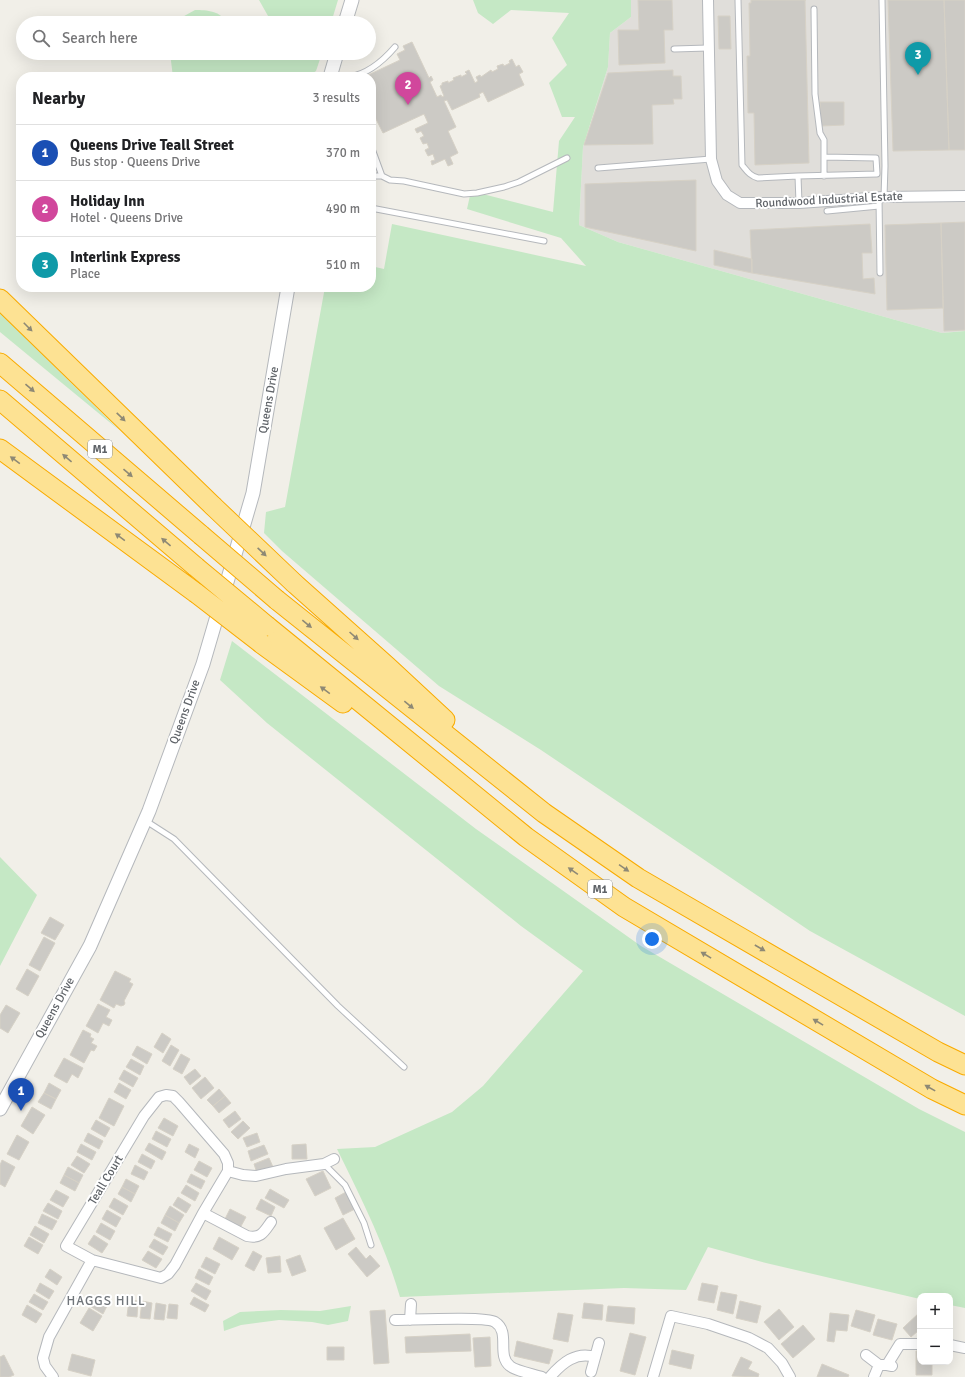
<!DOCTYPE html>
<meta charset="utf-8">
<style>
:root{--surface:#fff;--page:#f6f6f6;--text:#202124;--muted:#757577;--line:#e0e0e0;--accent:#ea4335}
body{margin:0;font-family:Signika,sans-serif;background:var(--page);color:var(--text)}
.controls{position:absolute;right:12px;bottom:12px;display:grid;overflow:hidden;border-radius:8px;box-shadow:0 4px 16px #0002}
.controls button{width:36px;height:36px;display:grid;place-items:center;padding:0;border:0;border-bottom:1px solid var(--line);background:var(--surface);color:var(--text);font:20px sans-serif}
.you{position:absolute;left:652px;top:939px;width:14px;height:14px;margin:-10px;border:3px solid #fff;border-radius:50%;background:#1a73e8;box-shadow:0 0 0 6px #1a73e833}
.badge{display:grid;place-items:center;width:26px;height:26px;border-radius:50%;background:var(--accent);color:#fff;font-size:13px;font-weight:700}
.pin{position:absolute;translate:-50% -33px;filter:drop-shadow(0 1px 2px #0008)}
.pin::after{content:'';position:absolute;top:21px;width:14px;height:12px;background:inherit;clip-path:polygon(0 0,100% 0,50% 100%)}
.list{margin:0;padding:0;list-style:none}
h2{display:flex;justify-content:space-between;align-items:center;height:52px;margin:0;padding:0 16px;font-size:17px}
h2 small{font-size:13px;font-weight:400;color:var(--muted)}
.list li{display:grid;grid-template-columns:26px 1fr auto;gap:12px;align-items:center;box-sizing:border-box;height:56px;padding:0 16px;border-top:1px solid var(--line)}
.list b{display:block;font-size:15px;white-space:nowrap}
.list p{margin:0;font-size:13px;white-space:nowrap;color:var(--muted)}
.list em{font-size:13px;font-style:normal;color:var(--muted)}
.icon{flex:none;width:22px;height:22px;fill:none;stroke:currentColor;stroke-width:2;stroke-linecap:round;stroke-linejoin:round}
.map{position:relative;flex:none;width:965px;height:1377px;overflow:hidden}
.search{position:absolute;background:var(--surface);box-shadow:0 4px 16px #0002;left:16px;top:16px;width:360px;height:44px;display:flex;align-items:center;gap:10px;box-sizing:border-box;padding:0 14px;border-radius:22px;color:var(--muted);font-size:15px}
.panel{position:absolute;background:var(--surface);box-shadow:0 4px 16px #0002;left:16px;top:72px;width:360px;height:220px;border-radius:16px}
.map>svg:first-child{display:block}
.industrial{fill:#e0deda}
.green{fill:#c5e8c5}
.building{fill:#cccac5;stroke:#d6d1c6}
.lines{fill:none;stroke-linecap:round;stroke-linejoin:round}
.service-casing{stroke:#b5b8bc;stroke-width:7}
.minor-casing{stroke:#b5b8bc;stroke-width:12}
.tertiary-casing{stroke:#b5b8bc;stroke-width:15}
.motorway-casing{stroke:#f9ab00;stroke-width:21}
.service{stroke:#fff;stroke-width:5}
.minor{stroke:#fff;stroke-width:10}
.tertiary{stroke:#fff;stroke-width:13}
.motorway{stroke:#fde293;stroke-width:19}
.motorway-bridge-casing{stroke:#f9ab00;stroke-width:21;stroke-linecap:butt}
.motorway-bridge{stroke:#fde293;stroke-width:19}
.oneway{fill:#8e8975}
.labels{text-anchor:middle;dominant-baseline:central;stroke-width:4;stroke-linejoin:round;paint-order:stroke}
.shield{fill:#fff;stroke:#8f9295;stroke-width:1}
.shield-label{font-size:11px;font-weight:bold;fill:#5f6368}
.street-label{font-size:12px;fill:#5f6368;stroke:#fff}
.neighbourhood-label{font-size:13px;letter-spacing:1px;fill:#70757a;stroke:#fff}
</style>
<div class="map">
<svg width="965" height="1377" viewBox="0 0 965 1377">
<rect width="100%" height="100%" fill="#f1efe8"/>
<!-- industrial -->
<path class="industrial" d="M631,0H965V331L942,333L618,242L579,225L583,147L608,67L610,33L631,17Z"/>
<!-- green -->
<path class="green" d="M259,0H338L331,23H272Z
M473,0H631V17L610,33L608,67L583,147L579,225L618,242L942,333L965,331V1016L810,931L541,750L439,686L282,551L264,533L266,512L285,507L325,287H371V266L384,269L392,224L586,266L561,238L467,209L471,191L553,212L559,141L575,117H562L549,83L567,65L552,38L569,13L511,10L493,24L478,13Z
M195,10C207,10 221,11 227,23H175L177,20Z
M170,53H322L316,71L307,77H173Z
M0,313L119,430L0,332Z
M232,641L476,829L641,946L919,1109L965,1132V1308L950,1305V1296H920V1299L766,1263L708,1247L686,1290L624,1288L400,1297C385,1245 361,1198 337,1149L375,1147L452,1112L483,1086L583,971L521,926L267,723L220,680Z
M0,857L37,895L0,966Z
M351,1306L348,1321L328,1325L312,1322L279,1320L241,1325L224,1331L223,1321L240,1312L281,1310L320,1311Z"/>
<!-- building -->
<path class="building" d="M638,0H672L673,30H664L665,63L619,65L618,30H639Z
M751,0H806H805L809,163L755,165L754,113H748L747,56H750L749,3H751Z
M888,0H944L949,150L893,151Z
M944,0H965V150H949Z
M718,16H730L731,49H719Z
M412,42L429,78L431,76L433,80L430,82L437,97L441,95L442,97L444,96L440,86L442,85V83L448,81V83L454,80L453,78L461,75V77L467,74L465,72L469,70L475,83L478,81L476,77L480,75L481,77L491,70L492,72L498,69L497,66L503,64L504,66L510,63L509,61L512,59L516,67L519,65L523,72L519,74L524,85L488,102L483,92L479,94L480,97L452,110L447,100L444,101L456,127L448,131L458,153L450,157L453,164L448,166L445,159L432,165L431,161L435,160L433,154L428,156L425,150L429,148L427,143L423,144L420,138L424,136L421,131L417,133L415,129L428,123L424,114L383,133L375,117L371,119V114L373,113L371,109V77H364L400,60L397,54L405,50L403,46Z
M673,70V76H681L682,99H673L674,104L652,105L653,144L584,145L608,73Z
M820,102H844V125L821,126Z
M696,180V251L585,227V184Z
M965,222V330L944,331L941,223Z
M941,223L943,308L887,310L885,225Z
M870,224L872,253H862L863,279L874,278L875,294L752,273L750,230Z
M714,250L752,259V273L714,265Z
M50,917L64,925L55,940L41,933Z
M44,937L55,943L40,971L29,965Z
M27,969L39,976L28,996L16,989Z
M115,971L131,979L129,982L133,984L124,1001L125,1003L124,1005L121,1006L116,1004L114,1008L100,1000Z
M98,1004L110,1010L106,1017L112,1020L109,1026L103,1023L98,1033L86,1026Z
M6,1005L20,1013L8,1033L0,1028V1015Z
M83,1030L91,1034L90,1037L94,1039L91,1043L97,1046L94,1051L91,1050L84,1063L70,1055Z
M162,1033L171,1039L163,1053L154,1047Z
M171,1045L179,1050L170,1066L162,1061Z
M137,1046L152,1054L147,1064L132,1055Z
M181,1054L190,1059L182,1074L173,1069Z
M64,1058L83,1068L78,1078L72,1074L67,1083L54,1076Z
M131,1059L144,1066L140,1075L126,1067Z
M195,1069L201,1076L190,1085L184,1077Z
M124,1070L138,1078L133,1087L119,1079Z
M205,1077L214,1088L201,1099L192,1088Z
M49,1083L61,1090L56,1099L44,1093Z
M119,1083L131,1090L126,1099L114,1092Z
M219,1089L225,1096L213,1106L207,1100Z
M44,1093L56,1099L51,1109L38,1102Z
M225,1096L231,1103L219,1113L213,1106Z
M109,1098L124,1106L114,1126L99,1118Z
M32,1107L45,1115L33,1134L21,1126Z
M235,1111L241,1119L229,1128L223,1120Z
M164,1118L178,1126L173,1136L158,1128Z
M96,1120L110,1128L105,1137L91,1129Z
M243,1121L250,1128L238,1139L231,1132Z
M156,1131L171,1139L167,1147L152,1139Z
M88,1133L103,1141L99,1149L84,1141Z
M257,1133L260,1142L247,1147L243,1138Z
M17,1135L29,1142L19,1160L7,1154Z
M149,1143L166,1152L162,1160L145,1150Z
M81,1144L96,1152L92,1160L77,1152Z
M189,1144L199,1149L195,1158L185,1152Z
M306,1144L307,1159H292V1145Z
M264,1145L268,1154L251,1161L248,1151Z
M142,1154L155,1161L151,1169L138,1162Z
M77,1156L90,1164L84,1173L71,1165Z
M269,1158L273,1167L257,1173L254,1164Z
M2,1160L15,1167L5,1187L0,1184V1165Z
M199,1161L212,1168L207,1177L194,1170Z
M135,1165L148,1172L144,1180L131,1174Z
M68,1167L83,1175L79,1183L64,1175Z
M323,1171L331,1188L315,1196L306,1179Z
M191,1174L205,1181L201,1189L187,1182Z
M64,1175L79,1183L75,1191L60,1183Z
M126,1179L139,1186L135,1194L122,1187Z
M186,1185L199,1193L195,1201L181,1193Z
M122,1187L135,1194L131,1202L118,1194Z
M270,1189L289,1200L284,1208L265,1198Z
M56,1190L69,1197L63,1207L50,1200Z
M346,1192L355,1209L343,1215L335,1198Z
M178,1197L191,1205L186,1213L173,1205Z
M114,1198L128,1206L123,1215L109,1207Z
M261,1199L275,1207L271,1216L256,1209Z
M48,1203L62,1211L58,1219L43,1211Z
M170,1206L184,1215L179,1223L165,1215Z
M230,1209L246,1217L240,1228L225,1219Z
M107,1210L121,1218L116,1227L102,1219Z
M42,1214L57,1221L52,1230L38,1223Z
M165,1215L179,1223L175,1231L161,1223Z
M343,1218L355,1239L336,1250L324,1228Z
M101,1223L115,1231L110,1240L96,1232Z
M35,1226L49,1234L44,1243L30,1235Z
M158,1227L172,1234L168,1242L154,1235Z
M94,1235L108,1244L102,1253L88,1244Z
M29,1237L43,1245L38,1254L24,1246Z
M219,1237L239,1248L232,1260L213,1249Z
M154,1239L168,1247L163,1255L149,1247Z
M356,1247L366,1259L370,1255L380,1266L367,1277L348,1254Z
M148,1251L162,1259L156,1268L142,1260Z
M253,1251L262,1256L254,1271L245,1266Z
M300,1255L306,1271L292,1276L286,1260Z
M280,1256L281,1272L268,1273L266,1258Z
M206,1257L220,1264L215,1274L201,1267Z
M50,1269L62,1277L57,1285L45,1277Z
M199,1269L213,1277L209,1285L195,1278Z
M40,1283L54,1291L49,1299L36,1291Z
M196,1283L211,1291L206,1300L191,1291Z
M702,1283L718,1286L714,1303L698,1300Z
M721,1292L737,1295L733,1314L717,1310Z
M34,1294L48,1302L43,1310L29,1302Z
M95,1297L108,1304L103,1314L90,1306Z
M194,1297L209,1305L205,1312L190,1304Z
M129,1300L138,1301L137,1317L127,1316Z
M142,1301L152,1303L150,1319L140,1318Z
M740,1301L761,1306L757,1323L736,1318Z
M156,1303L166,1305L164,1320L154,1319Z
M584,1303L603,1305L602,1320L582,1318Z
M169,1304L178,1305L177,1319L167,1318Z
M27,1305L42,1314L36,1323L22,1315Z
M608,1306L635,1308L634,1324L606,1321Z
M89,1308L102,1316L93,1331L80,1323Z
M779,1309L794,1327L779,1340L764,1322Z
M385,1310L389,1363L374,1364L370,1311Z
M856,1310L875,1315L870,1332L851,1326Z
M920,1312V1333L918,1331L911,1337L903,1328Z
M558,1313L573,1315L568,1342L553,1339Z
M830,1313L849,1315L847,1331L836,1330L834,1342L827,1341Z
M878,1319L897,1324L892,1340L873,1335Z
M803,1325L815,1339L793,1358L781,1344Z
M630,1333L646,1337L635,1375L620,1371Z
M470,1334L471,1351L406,1353L405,1337Z
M490,1337L491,1366L475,1367L473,1338Z
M517,1341L553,1350L549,1364L514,1356Z
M327,1347H344V1360H327Z
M672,1350L694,1355L691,1369L669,1364Z
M916,1351H920V1362H932V1375H916Z
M72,1354L95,1360L91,1376L68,1370Z
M4,1355L14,1375L9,1377H0V1357Z
M741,1357L752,1362L748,1369L759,1374L758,1377L732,1376Z
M822,1364L849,1375L848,1377H817Z"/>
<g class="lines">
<defs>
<path id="service" d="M738,0L742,165C747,171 750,176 758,178L798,176L799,203
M882,0L885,166L884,197
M674,49L708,48
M331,77H346
M349,77C368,74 383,61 395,47
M371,146L382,176
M598,168L711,159
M371,176H382L390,180L404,181L464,194L477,193L504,187L519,182L567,158
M798,176L877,174L876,158L824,157V140L820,133L815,94L814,9
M824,176V157
M879,197L880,273
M371,208L544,241
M827,211L879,206
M146,821L174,839L338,1006L404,1067
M324,1164L345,1185L364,1223L371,1245"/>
<path id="minor" d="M708,0L711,159L717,181L727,195L740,203H799L884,197L965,196
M166,1095L173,1096L179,1102L224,1154L228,1163V1171L203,1213L175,1265L168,1274L161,1278L92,1260L66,1246L144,1116L159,1097Z
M228,1171L243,1175L256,1176L286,1169L324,1164L334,1159
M203,1213L247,1236C261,1239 264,1232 271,1222
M395,1320C411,1320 486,1316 495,1322C511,1332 496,1355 510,1366C516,1371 533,1374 542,1377
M410,1320L411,1304
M950,1345L965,1348
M866,1355L879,1365H887L892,1366
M887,1365L900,1344H920
M591,1372L599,1343
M53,1377L45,1366L43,1358L49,1337L92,1260
M550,1377C562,1363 576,1351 595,1357
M653,1377L671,1316L708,1324L749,1338L768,1348L782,1363L790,1377
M874,1377L879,1365"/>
<path id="tertiary" d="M345,23L352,0
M330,77L337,53
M0,1109L90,946L149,811L203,664L253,493L288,287"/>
<path id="motorway" d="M0,299L213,506
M0,363L201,535
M0,400L196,567
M0,449L196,593
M294,583L387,666L445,720
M277,600L544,813L638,878L938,1052L965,1065
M267,626L526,837L624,907L932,1089L965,1105
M262,644L343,703"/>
</defs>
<!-- service casing -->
<use href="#service" class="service-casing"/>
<!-- minor casing -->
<use href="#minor" class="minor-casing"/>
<!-- tertiary casing -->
<use href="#tertiary" class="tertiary-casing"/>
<!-- motorway casing -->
<use href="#motorway" class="motorway-casing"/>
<!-- service -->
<use href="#service" class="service"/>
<!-- minor -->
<use href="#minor" class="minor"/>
<!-- tertiary -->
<use href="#tertiary" class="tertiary"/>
<!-- motorway -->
<use href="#motorway" class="motorway"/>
<defs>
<path id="motorway-bridge" d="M213,506L294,583
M201,535L277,600
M196,567L267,626
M196,593L262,644"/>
</defs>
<!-- motorway-bridge casing -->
<use href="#motorway-bridge" class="motorway-bridge-casing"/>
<!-- motorway-bridge -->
<use href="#motorway-bridge" class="motorway-bridge"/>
</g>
<!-- one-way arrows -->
<defs><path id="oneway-solid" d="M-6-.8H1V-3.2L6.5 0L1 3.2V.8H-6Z"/></defs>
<g class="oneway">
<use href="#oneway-solid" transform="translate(28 327) rotate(45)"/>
<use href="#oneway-solid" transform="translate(30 388) rotate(41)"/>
<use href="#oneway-solid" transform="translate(121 417) rotate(44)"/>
<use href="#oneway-solid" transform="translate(67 458) rotate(-140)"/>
<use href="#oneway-solid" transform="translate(15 460) rotate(-144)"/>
<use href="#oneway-solid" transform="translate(128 473) rotate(41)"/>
<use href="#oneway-solid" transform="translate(120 537) rotate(-144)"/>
<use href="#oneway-solid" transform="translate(166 542) rotate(-140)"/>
<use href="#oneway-solid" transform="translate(262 552) rotate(43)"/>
<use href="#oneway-solid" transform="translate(307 624) rotate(39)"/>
<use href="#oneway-solid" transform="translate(354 636) rotate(42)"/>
<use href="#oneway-solid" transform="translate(325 690) rotate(-144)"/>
<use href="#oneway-solid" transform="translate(409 705) rotate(39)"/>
<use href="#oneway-solid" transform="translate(624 868) rotate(34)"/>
<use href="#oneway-solid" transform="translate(573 871) rotate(-145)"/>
<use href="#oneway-solid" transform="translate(760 948) rotate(30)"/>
<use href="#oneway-solid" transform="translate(706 955) rotate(-149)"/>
<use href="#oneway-solid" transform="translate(818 1022) rotate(-149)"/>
<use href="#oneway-solid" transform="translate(930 1088) rotate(-151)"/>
</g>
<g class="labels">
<!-- shield labels -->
<g class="shield">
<rect x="88" y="440" width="24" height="18" rx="3"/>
<rect x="588" y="880" width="24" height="18" rx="3"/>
</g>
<g class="shield-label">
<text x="100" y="449">M1</text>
<text x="600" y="889">M1</text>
</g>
<!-- street labels -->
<g class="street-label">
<text transform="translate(829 200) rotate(-3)">Roundwood Industrial Estate</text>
<text transform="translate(269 400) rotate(-80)">Queens Drive</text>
<text transform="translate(185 712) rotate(-70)">Queens Drive</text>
<text transform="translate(55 1008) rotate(-61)">Queens Drive</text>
<text transform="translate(106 1180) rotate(-59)">Teall Court</text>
</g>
<!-- neighbourhood labels -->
<g class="neighbourhood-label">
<text x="106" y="1301">HAGGS HILL</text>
</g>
</g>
</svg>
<div class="controls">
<button>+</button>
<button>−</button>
</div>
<div class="you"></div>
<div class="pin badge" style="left:21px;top:1111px;background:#1a4fb4">1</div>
<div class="pin badge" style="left:408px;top:105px;background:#d1479c">2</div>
<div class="pin badge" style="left:918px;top:75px;background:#0f9aa8">3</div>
<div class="search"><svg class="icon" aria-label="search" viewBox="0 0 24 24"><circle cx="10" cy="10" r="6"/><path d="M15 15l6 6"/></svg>Search here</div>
<section class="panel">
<h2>Nearby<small>3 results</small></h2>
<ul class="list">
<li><span class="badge" style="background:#1a4fb4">1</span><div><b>Queens Drive Teall Street</b><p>Bus stop · Queens Drive</p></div><em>370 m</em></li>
<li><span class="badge" style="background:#d1479c">2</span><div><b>Holiday Inn</b><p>Hotel · Queens Drive</p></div><em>490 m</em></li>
<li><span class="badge" style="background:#0f9aa8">3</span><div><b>Interlink Express</b><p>Place</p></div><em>510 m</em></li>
</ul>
</section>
</div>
